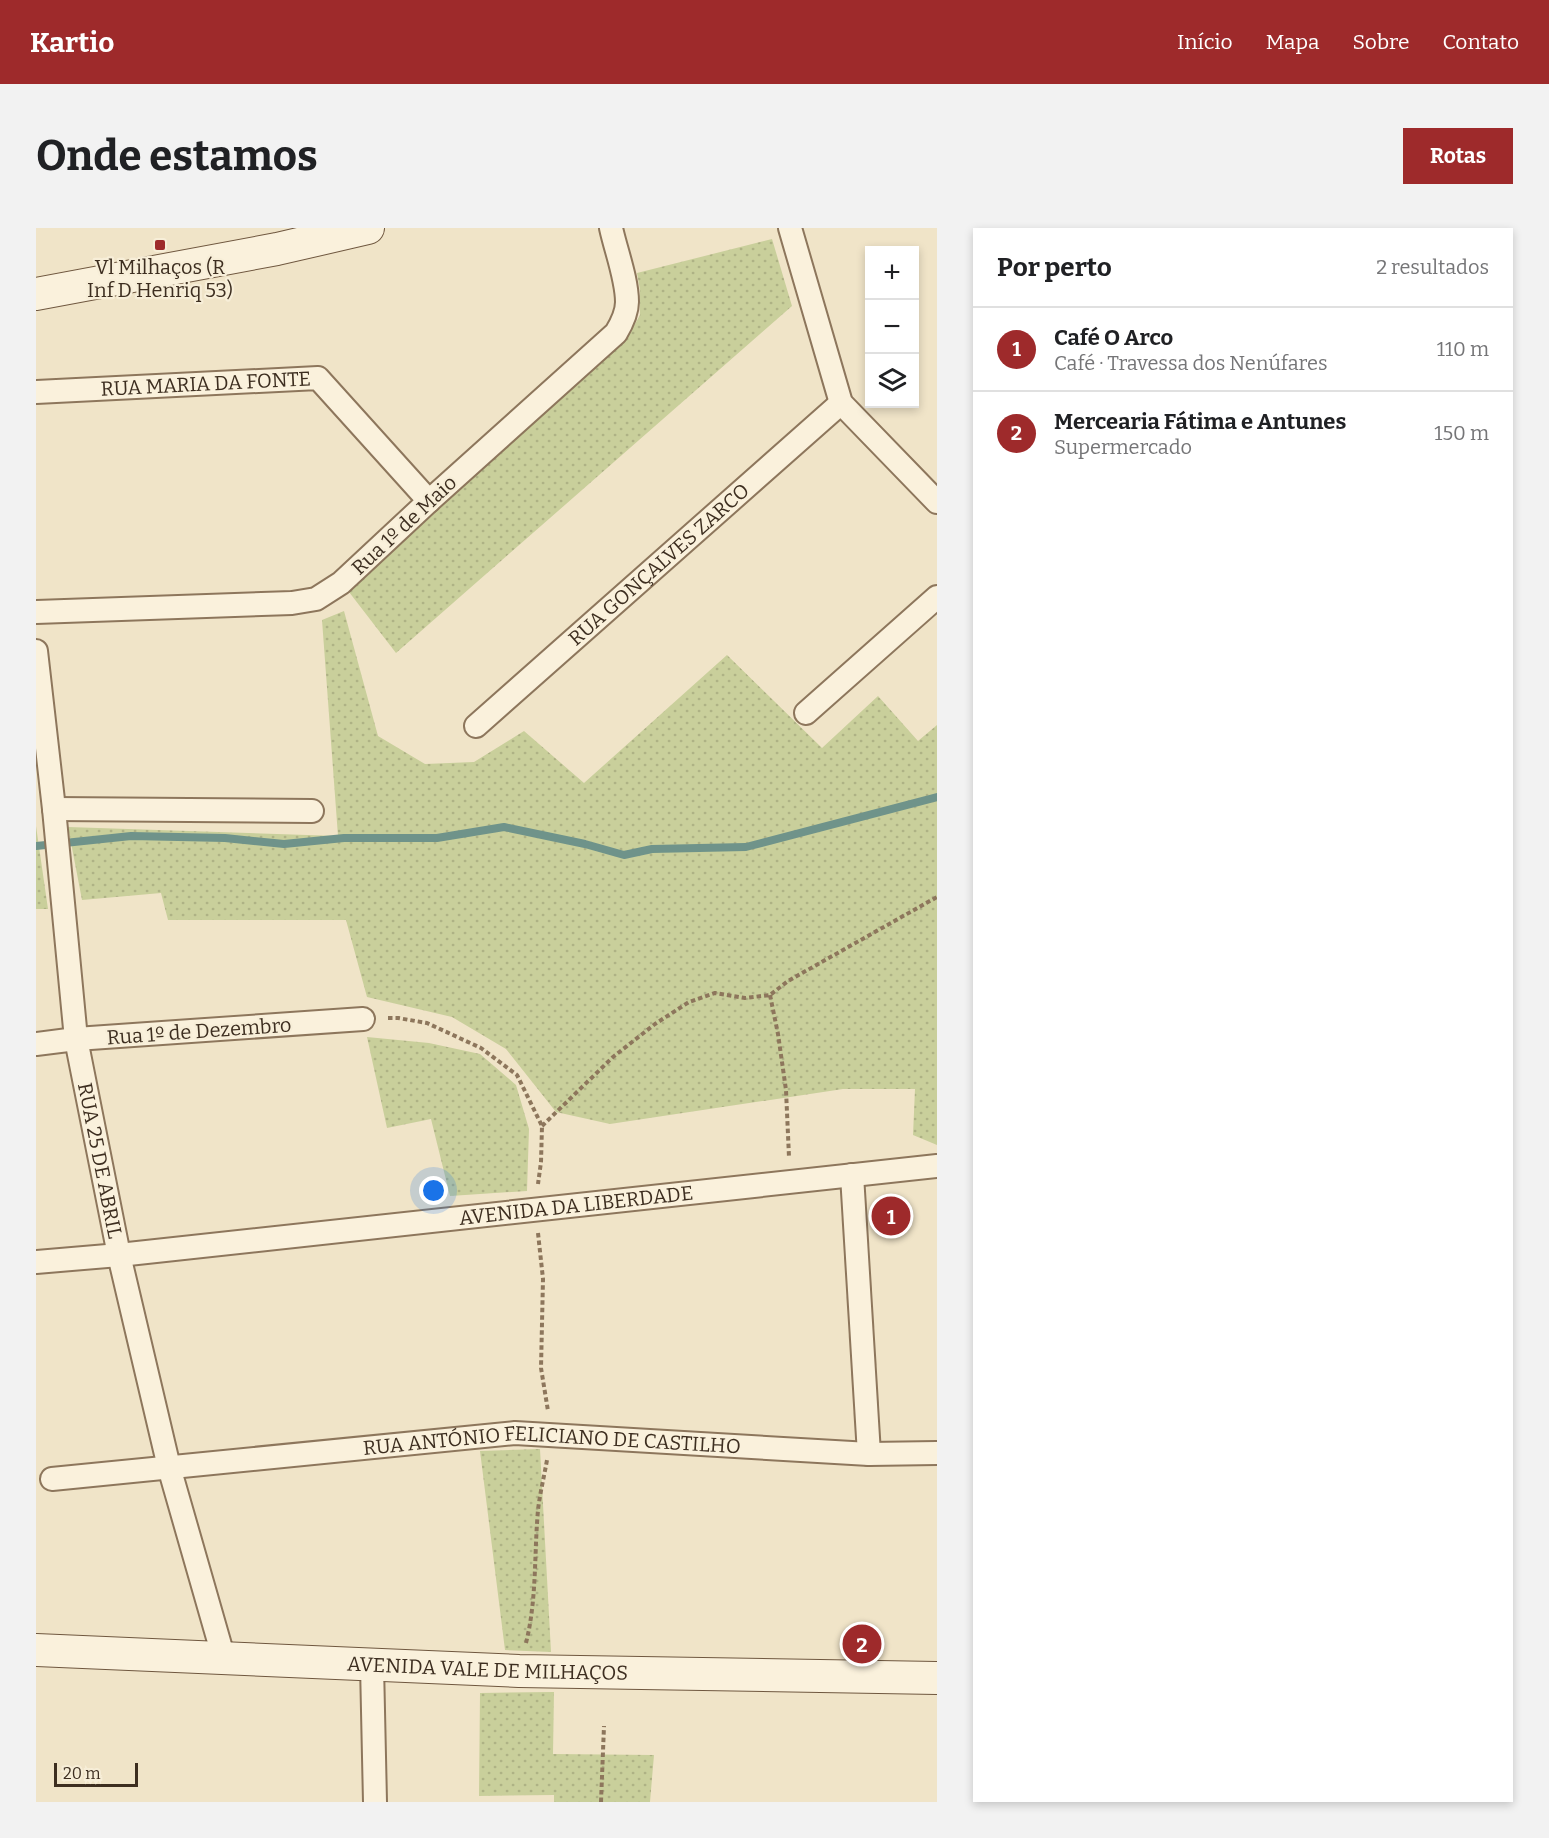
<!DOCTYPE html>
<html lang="pt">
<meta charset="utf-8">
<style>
:root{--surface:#fff;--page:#f2f2f2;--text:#202124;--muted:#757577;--line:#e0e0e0;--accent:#9e2a2b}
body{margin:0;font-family:Bitter,serif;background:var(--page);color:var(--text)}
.controls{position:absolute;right:18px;top:18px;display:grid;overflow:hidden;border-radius:0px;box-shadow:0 3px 9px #0003}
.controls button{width:54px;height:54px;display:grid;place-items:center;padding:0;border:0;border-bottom:2px solid var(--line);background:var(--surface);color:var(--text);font:30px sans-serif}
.scale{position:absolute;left:18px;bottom:15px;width:84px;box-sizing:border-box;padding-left:6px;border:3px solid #3d2e20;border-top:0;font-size:16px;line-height:21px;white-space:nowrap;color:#3d2e20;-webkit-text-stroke:4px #f7eed8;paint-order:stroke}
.you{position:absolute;left:398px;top:963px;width:21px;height:21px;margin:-15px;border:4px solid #fff;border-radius:50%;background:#1a73e8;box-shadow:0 0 0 9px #1a73e833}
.badge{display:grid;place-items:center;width:39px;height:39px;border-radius:50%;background:var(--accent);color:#fff;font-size:20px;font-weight:700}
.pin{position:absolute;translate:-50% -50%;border:3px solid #fff;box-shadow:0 2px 6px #0006}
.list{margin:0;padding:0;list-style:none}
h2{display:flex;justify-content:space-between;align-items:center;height:78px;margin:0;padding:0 24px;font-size:26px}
h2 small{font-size:20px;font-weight:400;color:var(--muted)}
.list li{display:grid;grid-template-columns:39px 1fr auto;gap:18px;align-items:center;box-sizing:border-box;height:84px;padding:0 24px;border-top:2px solid var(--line)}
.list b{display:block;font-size:22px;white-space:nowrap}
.list p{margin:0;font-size:20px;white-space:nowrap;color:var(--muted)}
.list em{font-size:20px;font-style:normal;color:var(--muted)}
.icon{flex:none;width:33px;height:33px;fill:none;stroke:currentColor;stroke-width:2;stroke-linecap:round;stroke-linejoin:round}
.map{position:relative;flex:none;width:901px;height:1574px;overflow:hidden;border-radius:0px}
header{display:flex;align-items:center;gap:36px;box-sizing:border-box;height:84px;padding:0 30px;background:var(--accent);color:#fff}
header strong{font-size:28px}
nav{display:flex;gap:33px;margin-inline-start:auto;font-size:21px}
.intro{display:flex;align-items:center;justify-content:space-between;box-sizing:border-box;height:144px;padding:0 36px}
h1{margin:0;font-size:42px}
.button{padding:15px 27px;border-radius:0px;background:var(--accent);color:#fff;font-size:21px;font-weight:700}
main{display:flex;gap:36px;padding:0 36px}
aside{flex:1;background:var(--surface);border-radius:0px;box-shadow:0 3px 9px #0003}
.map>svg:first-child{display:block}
.grass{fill:url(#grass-dots)}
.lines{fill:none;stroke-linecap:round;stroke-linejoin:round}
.stream{stroke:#6f938a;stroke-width:8}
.street-casing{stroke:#8d765c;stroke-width:26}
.secondary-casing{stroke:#6f573f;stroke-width:34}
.path{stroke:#8d765c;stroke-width:4;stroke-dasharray:4.5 3;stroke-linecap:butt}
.street{stroke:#faf1dc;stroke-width:22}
.secondary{stroke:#faf1dc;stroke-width:32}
.poi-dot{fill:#9e2a2b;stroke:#f7eed8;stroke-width:2}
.labels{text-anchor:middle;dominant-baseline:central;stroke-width:4.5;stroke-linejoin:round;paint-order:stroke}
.poi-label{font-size:20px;fill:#3d2e20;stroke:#f7eed8}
.street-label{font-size:20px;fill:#3d2e20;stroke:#f7eed8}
</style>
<header>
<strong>Kartio</strong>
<nav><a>Início</a><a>Mapa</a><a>Sobre</a><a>Contato</a></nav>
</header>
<div class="intro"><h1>Onde estamos</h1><a class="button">Rotas</a></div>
<main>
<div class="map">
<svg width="901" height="1574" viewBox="0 0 901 1574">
<defs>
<pattern id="grass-dots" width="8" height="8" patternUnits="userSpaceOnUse" patternTransform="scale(1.5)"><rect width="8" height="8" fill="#c9cf9b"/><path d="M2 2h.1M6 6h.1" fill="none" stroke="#aeb285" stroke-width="1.8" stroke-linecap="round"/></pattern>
</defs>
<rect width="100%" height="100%" fill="#f0e4c8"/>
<!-- grass -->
<path class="grass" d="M736,11L756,78L360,425L313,364L594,105L604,87V62L601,45Z
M308,383L342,508L389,536L438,534L488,503L548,555L691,427L786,520L842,468L882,513L901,497V917L877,907L879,861H807L574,896L520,884L470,821L416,789L331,769L310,692H132L125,665L46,672L32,599L302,608L286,392Z
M0,598L12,681H0Z
M331,809L393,815L444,826L480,857L493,901L491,963L414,968L395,891L351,900Z
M504,1221L515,1424L469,1422L444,1223Z
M518,1464L517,1526L618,1527L614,1574H518V1567L443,1568L444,1465Z"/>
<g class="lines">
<!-- stream -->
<path class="stream" d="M0,618L95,608L189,610L248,616L308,610H401L468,599L549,616L588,627L616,621L710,619L901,569"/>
<defs>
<g id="street">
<path d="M754,0L805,175L901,274"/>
<path id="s1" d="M0,164L282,150L393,273"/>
<path d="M0,384L256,375L280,371L305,355L393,273L580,105C586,95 591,85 591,74C591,51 580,23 575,0"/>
<path id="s2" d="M0,423L18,581L40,811L83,1027L133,1239L188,1431"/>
<path d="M770,485L901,369"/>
<path id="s3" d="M440,498L805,175"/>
<path d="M18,581L276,583"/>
<path d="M0,816L40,811L327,791"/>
<path d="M816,947L833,1226"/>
<path id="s4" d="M0,1034L83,1027L901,938"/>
<path id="s5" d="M16,1251L479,1205L833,1226L901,1225"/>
<path d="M336,1437L339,1574"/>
</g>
<g id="secondary">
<path d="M0,66L241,21L332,0"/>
<path id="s6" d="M0,1422L483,1443L901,1450"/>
</g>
</defs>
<!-- street casing -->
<use href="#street" class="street-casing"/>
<!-- secondary casing -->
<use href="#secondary" class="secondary-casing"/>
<!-- path -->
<path class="path" d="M734,767L742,806L750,862L753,929
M352,790H362L391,795L445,820L481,847L506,898L505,934L502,956
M506,898L577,829L619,796L653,774L679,765L709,770L734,767L752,753L901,669
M502,1005L507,1051L505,1140L512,1183
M490,1415C501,1371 498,1327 502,1282C504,1265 508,1249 511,1232
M565,1574L568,1498"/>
<!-- street -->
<use href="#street" class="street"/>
<!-- secondary -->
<use href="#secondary" class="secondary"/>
</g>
<!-- markers -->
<rect class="poi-dot" x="118" y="11" width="12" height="12" rx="3"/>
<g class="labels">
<!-- poi labels -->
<g class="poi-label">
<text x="124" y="39">Vl Milhaços (R<tspan x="124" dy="23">Inf D Henriq 53)</tspan></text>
</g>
<!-- street labels -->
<g class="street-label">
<text stroke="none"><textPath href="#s1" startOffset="170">RUA MARIA DA FONTE</textPath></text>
<text transform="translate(368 297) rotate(-43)">Rua 1º de Maio</text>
<text stroke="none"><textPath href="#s3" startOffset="244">RUA GONÇALVES ZARCO</textPath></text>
<text transform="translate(163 803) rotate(-4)">Rua 1º de Dezembro</text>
<text stroke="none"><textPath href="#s2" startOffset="514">RUA 25 DE ABRIL</textPath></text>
<text stroke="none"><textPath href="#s4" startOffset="543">AVENIDA DA LIBERDADE</textPath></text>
<text stroke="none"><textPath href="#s5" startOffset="502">RUA ANTÓNIO FELICIANO DE CASTILHO</textPath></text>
<text stroke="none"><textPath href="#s6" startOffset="452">AVENIDA VALE DE MILHAÇOS</textPath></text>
</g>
</g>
</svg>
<div class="controls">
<button>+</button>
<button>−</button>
<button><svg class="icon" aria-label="layers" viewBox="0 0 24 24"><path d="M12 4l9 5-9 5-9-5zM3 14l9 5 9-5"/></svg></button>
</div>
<div class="scale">20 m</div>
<div class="you"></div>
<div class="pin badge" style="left:855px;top:988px">1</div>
<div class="pin badge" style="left:826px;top:1416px">2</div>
</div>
<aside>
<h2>Por perto<small>2 resultados</small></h2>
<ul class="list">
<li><span class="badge">1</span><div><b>Café O Arco</b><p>Café · Travessa dos Nenúfares</p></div><em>110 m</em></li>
<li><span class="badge">2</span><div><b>Mercearia Fátima e Antunes</b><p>Supermercado</p></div><em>150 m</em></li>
</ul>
</aside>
</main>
